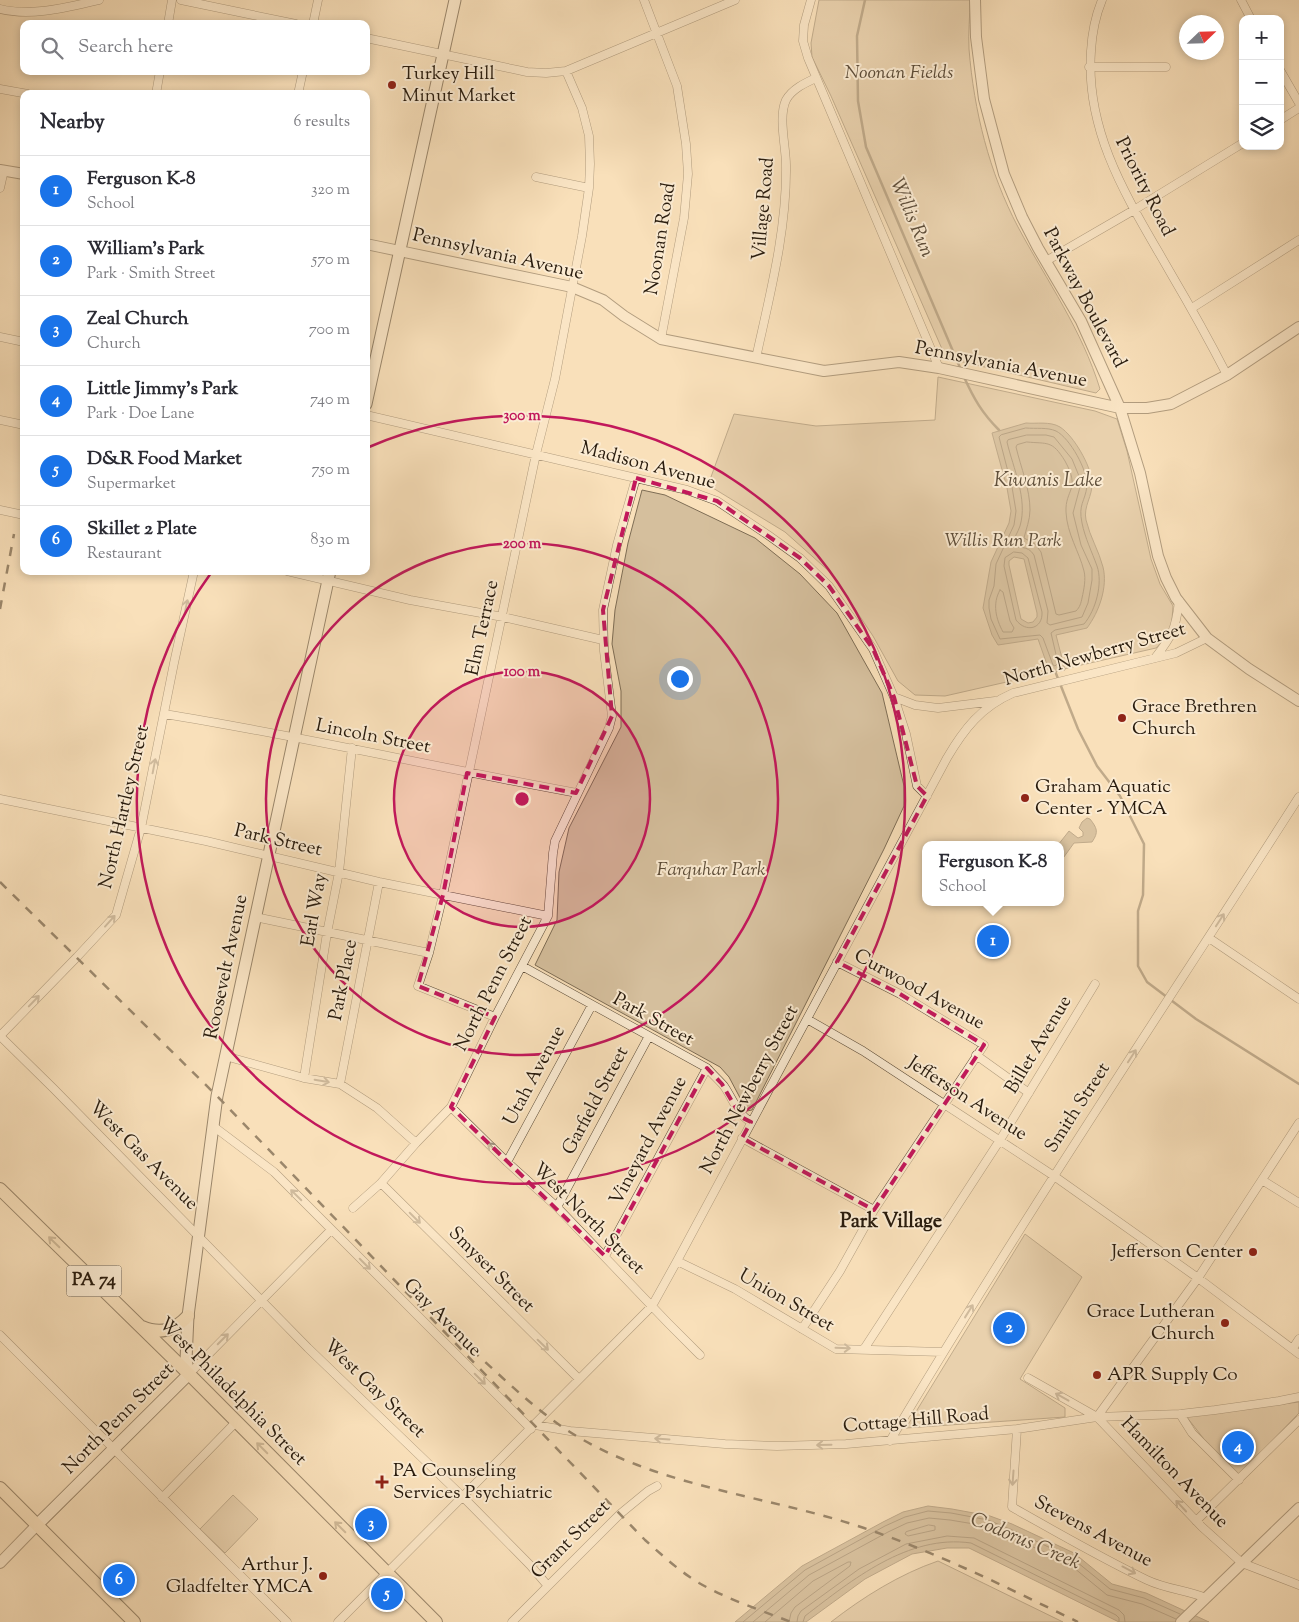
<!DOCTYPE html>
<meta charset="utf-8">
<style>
:root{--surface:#fff;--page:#f7f7f7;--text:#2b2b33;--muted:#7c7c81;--line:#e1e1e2;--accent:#1a73e8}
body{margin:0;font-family:"Sorts Mill Goudy",serif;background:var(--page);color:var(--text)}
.controls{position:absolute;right:15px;top:15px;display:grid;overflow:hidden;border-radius:10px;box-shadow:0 2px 8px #0003}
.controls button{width:45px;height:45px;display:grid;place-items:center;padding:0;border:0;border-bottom:1px solid var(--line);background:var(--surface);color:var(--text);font:25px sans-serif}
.compass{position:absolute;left:1179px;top:15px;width:45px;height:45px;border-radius:50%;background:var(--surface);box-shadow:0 2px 8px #0003;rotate:67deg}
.you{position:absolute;left:679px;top:678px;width:18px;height:18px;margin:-12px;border:4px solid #fff;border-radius:50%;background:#1a73e8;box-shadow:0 0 0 8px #1a73e833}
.badge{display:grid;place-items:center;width:32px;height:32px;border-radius:50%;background:var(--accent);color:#fff;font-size:16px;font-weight:700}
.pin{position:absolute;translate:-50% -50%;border:2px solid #fff;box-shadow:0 1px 5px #0006}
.popup{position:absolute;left:922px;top:841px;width:142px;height:65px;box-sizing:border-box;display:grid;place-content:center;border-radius:10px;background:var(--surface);filter:drop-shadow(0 1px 4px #0005);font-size:16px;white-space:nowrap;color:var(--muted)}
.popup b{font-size:19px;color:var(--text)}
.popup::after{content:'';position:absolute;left:50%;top:100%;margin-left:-10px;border:10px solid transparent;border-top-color:var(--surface)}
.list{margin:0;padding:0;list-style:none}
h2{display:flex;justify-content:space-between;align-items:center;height:65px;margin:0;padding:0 20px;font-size:21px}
h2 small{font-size:16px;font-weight:400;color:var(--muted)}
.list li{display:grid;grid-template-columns:32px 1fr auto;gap:15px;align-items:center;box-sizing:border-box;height:70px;padding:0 20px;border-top:1px solid var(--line)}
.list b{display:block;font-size:19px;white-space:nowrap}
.list p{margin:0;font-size:16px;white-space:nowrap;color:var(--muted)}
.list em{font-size:16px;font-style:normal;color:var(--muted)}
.icon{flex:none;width:28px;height:28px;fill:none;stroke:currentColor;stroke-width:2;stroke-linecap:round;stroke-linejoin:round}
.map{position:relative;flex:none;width:1299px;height:1622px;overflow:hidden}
.search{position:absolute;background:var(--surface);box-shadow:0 2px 8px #0003;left:20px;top:20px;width:350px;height:55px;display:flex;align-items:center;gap:12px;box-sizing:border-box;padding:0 18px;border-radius:10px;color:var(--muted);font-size:19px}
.panel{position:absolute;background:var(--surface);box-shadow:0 2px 8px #0003;left:20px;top:90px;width:350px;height:485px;border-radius:10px}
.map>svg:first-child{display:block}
.green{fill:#d5bf9d;stroke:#7e6d55}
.water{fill:#b29d7f;stroke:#7b6951;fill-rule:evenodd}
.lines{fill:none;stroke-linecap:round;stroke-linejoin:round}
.shore{stroke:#6d5c46;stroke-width:1}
.stream{stroke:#7b6951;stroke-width:2.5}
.minor-casing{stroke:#5c4c38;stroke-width:9}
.tertiary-casing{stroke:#5c4c38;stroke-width:12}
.secondary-casing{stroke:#281b0d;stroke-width:13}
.primary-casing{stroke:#281b0d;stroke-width:14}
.minor{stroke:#fbebd2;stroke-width:8}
.tertiary{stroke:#fbebd2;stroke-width:10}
.secondary{stroke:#fbebd2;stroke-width:11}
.primary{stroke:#f9e0ba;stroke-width:12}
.rail{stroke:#281b0d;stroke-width:2.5;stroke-dasharray:9 9;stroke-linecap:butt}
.oneway{stroke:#9c8d79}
.oneway2{stroke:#9b876c}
.marked{fill:none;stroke:#c2185b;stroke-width:4;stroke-dasharray:10 6;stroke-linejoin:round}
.ring{fill:none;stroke:#c2185b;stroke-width:2.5}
.poi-dot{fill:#8f2418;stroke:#fbebd2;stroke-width:2}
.labels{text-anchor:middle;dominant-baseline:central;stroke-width:4;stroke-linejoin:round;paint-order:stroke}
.shield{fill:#fbebd2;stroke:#675948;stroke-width:1}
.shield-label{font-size:18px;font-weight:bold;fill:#281b0d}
.park-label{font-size:19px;font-style:italic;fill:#5c4c38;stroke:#fbebd2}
.poi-label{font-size:19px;fill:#281b0d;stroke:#fbebd2;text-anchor:start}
.street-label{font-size:19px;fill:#281b0d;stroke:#fbebd2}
.water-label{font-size:20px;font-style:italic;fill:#5f4f3b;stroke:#fbebd2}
.neighbourhood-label{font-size:20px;font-weight:bold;fill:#281b0d;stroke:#fbebd2}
.centre{fill:#c2185b;stroke:#fbebd2;stroke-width:2.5}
.ring-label{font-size:15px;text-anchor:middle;font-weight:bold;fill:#c2185b;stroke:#fbebd2;stroke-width:4;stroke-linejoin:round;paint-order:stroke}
</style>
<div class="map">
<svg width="1299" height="1622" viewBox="0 0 1299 1622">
<rect width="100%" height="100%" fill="#f9e0ba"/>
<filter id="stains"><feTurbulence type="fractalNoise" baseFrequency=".004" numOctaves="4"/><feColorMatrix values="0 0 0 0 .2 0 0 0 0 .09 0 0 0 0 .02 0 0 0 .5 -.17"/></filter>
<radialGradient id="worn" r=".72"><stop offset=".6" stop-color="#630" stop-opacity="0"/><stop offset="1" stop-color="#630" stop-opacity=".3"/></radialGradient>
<!-- green -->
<path class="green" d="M819,0H970C970,16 968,33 969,49C974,111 989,172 1018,227C1047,281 1082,330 1100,389L1096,393L946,358L831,96L812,57L811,43Z
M938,377L1095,411L1117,419L1127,451L1151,559L1160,584L1173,606L1171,632L1156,648L945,696L915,695L898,681L873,636L831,573L785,532L708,485L734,414L816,426L935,420Z
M642,490L665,495L755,538L800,574L837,613L882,693L904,786V806L884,849L752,1110L747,1111L729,1077L720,1067L535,965L557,920L559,872L569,828L621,727V691L612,644L615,610L628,543Z
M1025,1234L1082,1277L1020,1379L1065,1408V1417L906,1428Z
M1299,1402V1413L1235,1479L1186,1416Z
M233,1495L258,1519L225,1553L200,1529Z
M938,1561L1063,1622H831C863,1597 900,1574 938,1561Z"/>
<!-- water -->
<path class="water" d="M1026,423C1036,424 1050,421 1060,427C1074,436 1091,466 1092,482C1093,496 1083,506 1086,520C1090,537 1099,551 1103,567C1108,587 1099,612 1087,628L1056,635L1065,670L1050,673L1038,639L998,645L992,635L983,608L991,562L1009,523L1011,511L1007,488L992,433ZM1014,557L1024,559L1037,613V617L1033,622L1028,623L1021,619L1009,565V561Z
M1087,818L1090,819C1097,828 1099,832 1092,842L1074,843L1061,861L1060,845H1058L1069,831L1078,838L1083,836V832L1079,828L1082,822Z
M928,1506L952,1509L990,1516L1012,1524L1074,1553L1112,1584L1146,1593L1209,1622H1119L969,1548H947L912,1554L865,1579L806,1622H735L802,1566L883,1522L903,1512Z"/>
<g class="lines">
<!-- shore -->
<path class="shore" d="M1026,428C1036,429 1047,427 1056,431C1070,438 1088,471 1087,486C1085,502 1078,504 1082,523C1085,538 1092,552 1097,566C1103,583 1096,610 1084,624L1055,630L1051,633L1058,663L1055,666L1053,665L1043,638L1040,635L1000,639L991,619L989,608V600L994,586L996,564L1014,525L1016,511L1012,487L999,437L1001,435Z
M1027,435H1046L1054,437L1072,459L1079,476L1080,487L1073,513L1081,545L1092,569V580L1088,603L1082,617L1050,625L1047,623L1048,611L1034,555C1027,544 1019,550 1012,544C1014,538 1018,532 1020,526C1028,499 1013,468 1007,442L1008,440Z
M1027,442C1048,444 1052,440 1065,461C1081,490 1065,489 1066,512C1067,534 1079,551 1084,571C1086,579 1084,589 1082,598C1081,603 1080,607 1076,611L1059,615L1056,614L1041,552L1035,544L1024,538C1026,529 1030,520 1030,510C1030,489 1021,468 1016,447L1017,445Z
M1014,552L1022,553L1028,558L1042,612C1043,629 1026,633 1016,620L1004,566L1005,558Z
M1000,590L1003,592L1010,621L1014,628L1012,632H1003C996,619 992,604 1000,590Z
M929,1525L935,1526V1530L908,1536L905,1534L906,1532Z
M743,1622L805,1570L885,1526L905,1517L928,1511L951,1513L988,1520L1010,1529L1072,1558L1110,1589L1144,1598L1180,1614
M753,1622L809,1575L888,1532L907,1523L929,1518L950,1520L986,1526L1007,1535L1068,1563L1107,1595L1142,1604L1176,1619
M765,1622L813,1581L848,1562H851L850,1566L795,1607L791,1613L789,1622
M797,1622L798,1616L801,1611L859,1569L906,1544L947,1536L974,1538L1119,1610L1124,1615L1125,1622
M803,1622L805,1616C852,1580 908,1534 971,1543L1116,1615L1119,1618V1622"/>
<!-- stream -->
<path class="stream" d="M865,0L857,36L858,101L866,147L961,370
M964,377C974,399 982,413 999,430
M1055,671L1078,729L1097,766L1120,796L1144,844L1143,895L1138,911V966L1147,982L1196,1019L1299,1084"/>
<defs>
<path id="minor" d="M181,0L296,24
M644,0L677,86L686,144L688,174L684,218L661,339
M811,0L804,25L803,41L808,58L939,368
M1102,0C1095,17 1092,33 1091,51C1085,135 1130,202 1170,272C1190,306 1209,340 1227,375
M1241,0L1251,19
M0,9C32,17 68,7 99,0
M168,24L172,0
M313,24L318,0
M366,38L527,72L546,73L566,71L735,0
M1089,67H1166
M1280,70L1299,103
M0,89L28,94
M156,94L160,71
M298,94L303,71
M1280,120L1299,108
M536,177L589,188
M0,188L4,170
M1046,261L1134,210L1243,143
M1192,308L1299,240
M0,337L24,342
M756,358C770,294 787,230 786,165C786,147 778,117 786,100C792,89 805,83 816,78
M366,415L687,490L717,501L768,535L800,558L829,586L873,649L894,697L906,734L917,786L927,796
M0,420L24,425
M0,510L24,515
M194,571L174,663L141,828L116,915L77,957L0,1036L54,1089L308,1348L463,1497L530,1565L548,1586
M287,571L410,600L503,617L603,640
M1155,658C1172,636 1176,629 1179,601
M894,697L915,705L938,708L995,701
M164,714C302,736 439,768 577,793
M0,799L206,841L379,882L548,916
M255,917L429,953
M1209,938L1299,999
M522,966L707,1068C712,1074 719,1080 724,1086C733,1099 737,1114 751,1122
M495,1017L418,986L429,953L443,895L536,454L555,379L582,236L589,188L590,164L589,136L582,108L566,71
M807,1019L863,1051L1054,1176L1198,1278L1299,1354
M976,1055L1029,1093
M225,1056L304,1078L340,1084L377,1108L416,1143
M304,1078L327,933L339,872L352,748
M340,1084L379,882
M451,1107L507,1162L557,1207L668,1323L700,1355
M213,1126L274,1172L531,1429
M742,1138L874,1210
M507,1162L592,1005
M1262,1180L1299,1203
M381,1183L579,1379
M557,1207L649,1036
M353,1208L381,1183L416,1143L451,1107L495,1017L548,916L553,853L555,841L609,728L612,716L604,651L603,610L617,545L636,478
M605,1256L707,1068
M677,1261L735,1289L836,1349L943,1352
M802,1329L840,1271L874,1210L984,1045L900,994L837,962
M0,1335L287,1622
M1293,1348L1299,1339
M864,1349L1000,1140L1095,984
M189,1374L331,1230
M1028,1378L1097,1417L1202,1527L1242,1563L1299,1585
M1180,1414L1192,1433L1239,1480
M1097,1417L1198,1278L1299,1123
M535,1425L570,1431L725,1444L777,1446L846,1444L1017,1429L1097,1417L1180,1414L1215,1410L1279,1401L1299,1397
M1017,1429L1012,1507C1056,1532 1101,1558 1147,1580C1166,1589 1186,1590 1206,1598
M890,1441C1020,1222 1162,1011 1299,797
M162,1498L236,1422
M1196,1521L1299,1420
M338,1622L652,1306L677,1261L947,758C964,729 981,707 1013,693L1176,653L1207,638
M512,1622L620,1514L648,1491L657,1486"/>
<path id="tertiary" d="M975,0L976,37L984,99L1004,174L1022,217L1038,248L1081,321L1120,408L1140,473L1158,556L1166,578L1176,598L1207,638L1249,669L1299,701
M0,170L24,174
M366,244L572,287L603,300L624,316L661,339L824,371L899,362L939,368L1120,408H1147L1171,404L1227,375L1299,327
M0,1563L37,1525
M1181,1622L1299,1508"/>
<path id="secondary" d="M366,404L455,0
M37,1525L189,1374L186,1360L188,1316L217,1096L330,571"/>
<path id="primary" d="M0,1189L189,1374L436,1622
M142,1327C161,1335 175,1330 188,1316
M0,1488L134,1622"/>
</defs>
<!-- minor casing -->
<use href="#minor" class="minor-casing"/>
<!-- tertiary casing -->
<use href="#tertiary" class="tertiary-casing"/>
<!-- secondary casing -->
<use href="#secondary" class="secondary-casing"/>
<!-- primary casing -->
<use href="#primary" class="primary-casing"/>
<!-- minor -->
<use href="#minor" class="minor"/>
<!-- tertiary -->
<use href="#tertiary" class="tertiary"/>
<!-- secondary -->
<use href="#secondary" class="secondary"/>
<!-- primary -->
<use href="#primary" class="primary"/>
<!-- rail -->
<path class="rail" d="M0,609L14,534
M0,882L217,1096L645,1540C662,1555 679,1571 699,1583C727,1599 760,1610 791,1622
M472,1350C509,1383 544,1419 587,1442C673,1489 772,1497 864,1528C938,1553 1008,1588 1078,1622"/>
</g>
<!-- one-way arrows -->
<defs><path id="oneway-shaft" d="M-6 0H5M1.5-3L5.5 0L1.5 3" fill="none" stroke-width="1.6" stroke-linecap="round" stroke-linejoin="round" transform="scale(1.25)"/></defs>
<g class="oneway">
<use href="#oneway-shaft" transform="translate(186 607) rotate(-78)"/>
<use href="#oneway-shaft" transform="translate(154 766) rotate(-79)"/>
<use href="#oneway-shaft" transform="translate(1220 920) rotate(-57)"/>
<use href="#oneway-shaft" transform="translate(110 921) rotate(-48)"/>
<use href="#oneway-shaft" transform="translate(34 1001) rotate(-46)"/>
<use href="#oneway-shaft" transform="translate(1132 1056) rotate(-57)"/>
<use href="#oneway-shaft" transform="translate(322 1081) rotate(10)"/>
<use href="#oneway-shaft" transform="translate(493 1148) rotate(-136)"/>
<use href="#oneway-shaft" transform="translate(296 1195) rotate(-135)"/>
<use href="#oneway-shaft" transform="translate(415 1218) rotate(45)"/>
<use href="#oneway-shaft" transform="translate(365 1264) rotate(45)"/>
<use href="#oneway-shaft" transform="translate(969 1311) rotate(-58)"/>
<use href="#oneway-shaft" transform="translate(223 1339) rotate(-45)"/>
<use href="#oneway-shaft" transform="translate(543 1345) rotate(44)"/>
<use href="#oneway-shaft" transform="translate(843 1348) rotate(2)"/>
<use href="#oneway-shaft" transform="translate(480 1379) rotate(45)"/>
<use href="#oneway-shaft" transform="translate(1062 1397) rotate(-151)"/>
<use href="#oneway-shaft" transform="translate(662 1439) rotate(-176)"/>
<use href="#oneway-shaft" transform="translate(824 1445) rotate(179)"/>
<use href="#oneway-shaft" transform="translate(1013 1478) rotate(94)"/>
<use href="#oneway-shaft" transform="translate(1181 1506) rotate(-133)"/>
<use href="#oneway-shaft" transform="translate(1129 1570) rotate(28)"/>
</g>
<g class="oneway2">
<use href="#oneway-shaft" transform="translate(54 1242) rotate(-136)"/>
<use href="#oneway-shaft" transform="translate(262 1448) rotate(-135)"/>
<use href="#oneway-shaft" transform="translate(340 1527) rotate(-135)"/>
</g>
<!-- marked area -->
<path d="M0 0H1299V1622H0ZM636,478L717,501L800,558L829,586L873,649L894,697L917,786L927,796L837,962L900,994L984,1045L874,1210L742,1138L751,1122L741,1117L722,1084L707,1068L605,1256L451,1107L495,1017L418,986L443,895L467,773L576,793L612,716L603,610Z" fill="#f9e0ba" fill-opacity=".55" fill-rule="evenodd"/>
<path class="marked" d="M636,478L717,501L800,558L829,586L873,649L894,697L917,786L927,796L837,962L900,994L984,1045L874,1210L742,1138L751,1122L741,1117L722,1084L707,1068L605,1256L451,1107L495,1017L418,986L443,895L467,773L576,793L612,716L603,610Z"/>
<!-- distance rings -->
<circle cx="522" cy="799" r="128" fill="#c2185b" fill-opacity=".12"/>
<g class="ring">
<circle cx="522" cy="799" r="128"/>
<circle cx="522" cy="799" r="256"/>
<path d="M369 447A384 384 0 1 1 211 573"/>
</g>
<!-- markers -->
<g class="poi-dot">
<circle cx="392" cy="85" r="5"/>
<circle cx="1122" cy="718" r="5"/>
<circle cx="1025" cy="798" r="5"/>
<circle cx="1253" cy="1252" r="5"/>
<circle cx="1225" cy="1323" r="5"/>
<circle cx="1097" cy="1375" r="5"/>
<path d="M379.5 1474.5h5v5h5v5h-5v5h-5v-5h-5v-5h5z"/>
<circle cx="323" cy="1576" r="5"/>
</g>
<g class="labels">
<!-- shield labels -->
<rect class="shield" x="66.5" y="1265.5" width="55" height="31" rx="4"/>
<g class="shield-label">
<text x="94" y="1281">PA 74</text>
</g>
<!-- park labels -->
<g class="park-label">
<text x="899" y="73">Noonan Fields</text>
<text x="1003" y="541">Willis Run Park</text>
<text x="711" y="870">Farquhar Park</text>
</g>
<!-- poi labels -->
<g class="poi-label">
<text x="402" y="74">Turkey Hill<tspan x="402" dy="22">Minut Market</tspan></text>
<text x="1132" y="707">Grace Brethren<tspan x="1132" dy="22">Church</tspan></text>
<text x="1035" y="787">Graham Aquatic<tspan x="1035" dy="22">Center - YMCA</tspan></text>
<text x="1243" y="1252" text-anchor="end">Jefferson Center</text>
<text x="1215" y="1312" text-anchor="end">Grace Lutheran<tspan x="1215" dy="22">Church</tspan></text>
<text x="1107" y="1375">APR Supply Co</text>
<text x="393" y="1471">PA Counseling<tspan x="393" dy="22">Services Psychiatric</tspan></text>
<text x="313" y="1565" text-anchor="end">Arthur J.<tspan x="313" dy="22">Gladfelter YMCA</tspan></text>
</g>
<!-- street labels -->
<g class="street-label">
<text transform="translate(1144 187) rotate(63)">Priority Road</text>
<text transform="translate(764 209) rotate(-85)">Village Road</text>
<text transform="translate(661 239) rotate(-81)">Noonan Road</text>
<text transform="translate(498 255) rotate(13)">Pennsylvania Avenue</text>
<text transform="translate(1084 298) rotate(62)">Parkway Boulevard</text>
<text transform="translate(1001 365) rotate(11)">Pennsylvania Avenue</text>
<text transform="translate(648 466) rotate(15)">Madison Avenue</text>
<text transform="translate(483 628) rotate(-78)">Elm Terrace</text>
<text transform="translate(1095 655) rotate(-16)">North Newberry Street</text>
<text transform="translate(373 737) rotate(11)">Lincoln Street</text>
<text transform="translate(125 807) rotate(-77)">North Hartley Street</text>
<text transform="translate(278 841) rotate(13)">Park Street</text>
<text transform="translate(315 910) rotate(-80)">Earl Way</text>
<text transform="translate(227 967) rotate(-78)">Roosevelt Avenue</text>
<text transform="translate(344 980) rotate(-79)">Park Place</text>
<text transform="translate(494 984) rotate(-63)">North Penn Street</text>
<text transform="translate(919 990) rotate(29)">Curwood Avenue</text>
<text transform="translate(653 1020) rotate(29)">Park Street</text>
<text transform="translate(1039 1045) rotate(-59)">Billet Avenue</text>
<text transform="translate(535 1076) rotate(-62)">Utah Avenue</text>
<text transform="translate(750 1090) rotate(-62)">North Newberry Street</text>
<text transform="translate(967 1099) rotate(33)">Jefferson Avenue</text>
<text transform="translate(596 1101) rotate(-62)">Garfield Street</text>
<text transform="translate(1078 1108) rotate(-57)">Smith Street</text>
<text transform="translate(649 1141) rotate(-62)">Vineyard Avenue</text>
<text transform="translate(143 1156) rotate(45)">West Gas Avenue</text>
<text transform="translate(588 1219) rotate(45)">West North Street</text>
<text transform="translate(491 1270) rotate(45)">Smyser Street</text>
<text transform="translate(786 1301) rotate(30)">Union Street</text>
<text transform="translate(442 1318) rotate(45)">Gay Avenue</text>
<text transform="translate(374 1389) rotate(44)">West Gay Street</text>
<text transform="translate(232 1392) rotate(45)">West Philadelphia Street</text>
<text transform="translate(119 1419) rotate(-45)">North Penn Street</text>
<text transform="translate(916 1421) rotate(-5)">Cottage Hill Road</text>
<text transform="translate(1174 1473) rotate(46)">Hamilton Avenue</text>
<text transform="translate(1093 1532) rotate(28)">Stevens Avenue</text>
<text transform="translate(571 1540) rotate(-45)">Grant Street</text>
</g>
<!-- water labels -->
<g class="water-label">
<text transform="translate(911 218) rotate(67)">Willis Run</text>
<text x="1048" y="481">Kiwanis Lake</text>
<text transform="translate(1025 1542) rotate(23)">Codorus Creek</text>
</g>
<!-- neighbourhood labels -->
<g class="neighbourhood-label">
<text x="891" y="1222">Park Village</text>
</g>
</g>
<circle cx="522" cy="799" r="8" class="centre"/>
<g class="ring-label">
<text x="522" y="420">300 m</text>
<text x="522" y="548">200 m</text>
<text x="522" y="676">100 m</text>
</g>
<rect width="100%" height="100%" filter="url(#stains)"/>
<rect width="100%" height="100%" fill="url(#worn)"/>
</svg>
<div class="controls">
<button>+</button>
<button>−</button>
<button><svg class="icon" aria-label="layers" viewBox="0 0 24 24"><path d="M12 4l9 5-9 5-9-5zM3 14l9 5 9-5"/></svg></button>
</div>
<svg class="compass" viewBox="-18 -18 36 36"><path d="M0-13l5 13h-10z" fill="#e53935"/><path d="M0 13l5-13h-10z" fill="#7c7c81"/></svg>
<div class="you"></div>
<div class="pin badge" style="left:993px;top:941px">1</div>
<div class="popup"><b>Ferguson K-8</b>School</div>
<div class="pin badge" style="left:1009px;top:1328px">2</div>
<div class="pin badge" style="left:371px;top:1524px">3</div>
<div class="pin badge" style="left:1238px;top:1447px">4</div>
<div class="pin badge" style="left:387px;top:1594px">5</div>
<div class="pin badge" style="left:119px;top:1580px">6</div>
<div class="search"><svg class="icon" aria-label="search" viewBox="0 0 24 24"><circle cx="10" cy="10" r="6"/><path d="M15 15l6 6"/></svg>Search here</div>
<section class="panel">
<h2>Nearby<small>6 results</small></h2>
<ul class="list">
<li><span class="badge">1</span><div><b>Ferguson K-8</b><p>School</p></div><em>320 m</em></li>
<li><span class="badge">2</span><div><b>William's Park</b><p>Park · Smith Street</p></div><em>570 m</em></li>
<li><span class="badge">3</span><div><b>Zeal Church</b><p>Church</p></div><em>700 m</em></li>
<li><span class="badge">4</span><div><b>Little Jimmy's Park</b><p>Park · Doe Lane</p></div><em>740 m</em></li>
<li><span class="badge">5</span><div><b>D&amp;R Food Market</b><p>Supermarket</p></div><em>750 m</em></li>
<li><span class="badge">6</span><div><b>Skillet 2 Plate</b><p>Restaurant</p></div><em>830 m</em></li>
</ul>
</section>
</div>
